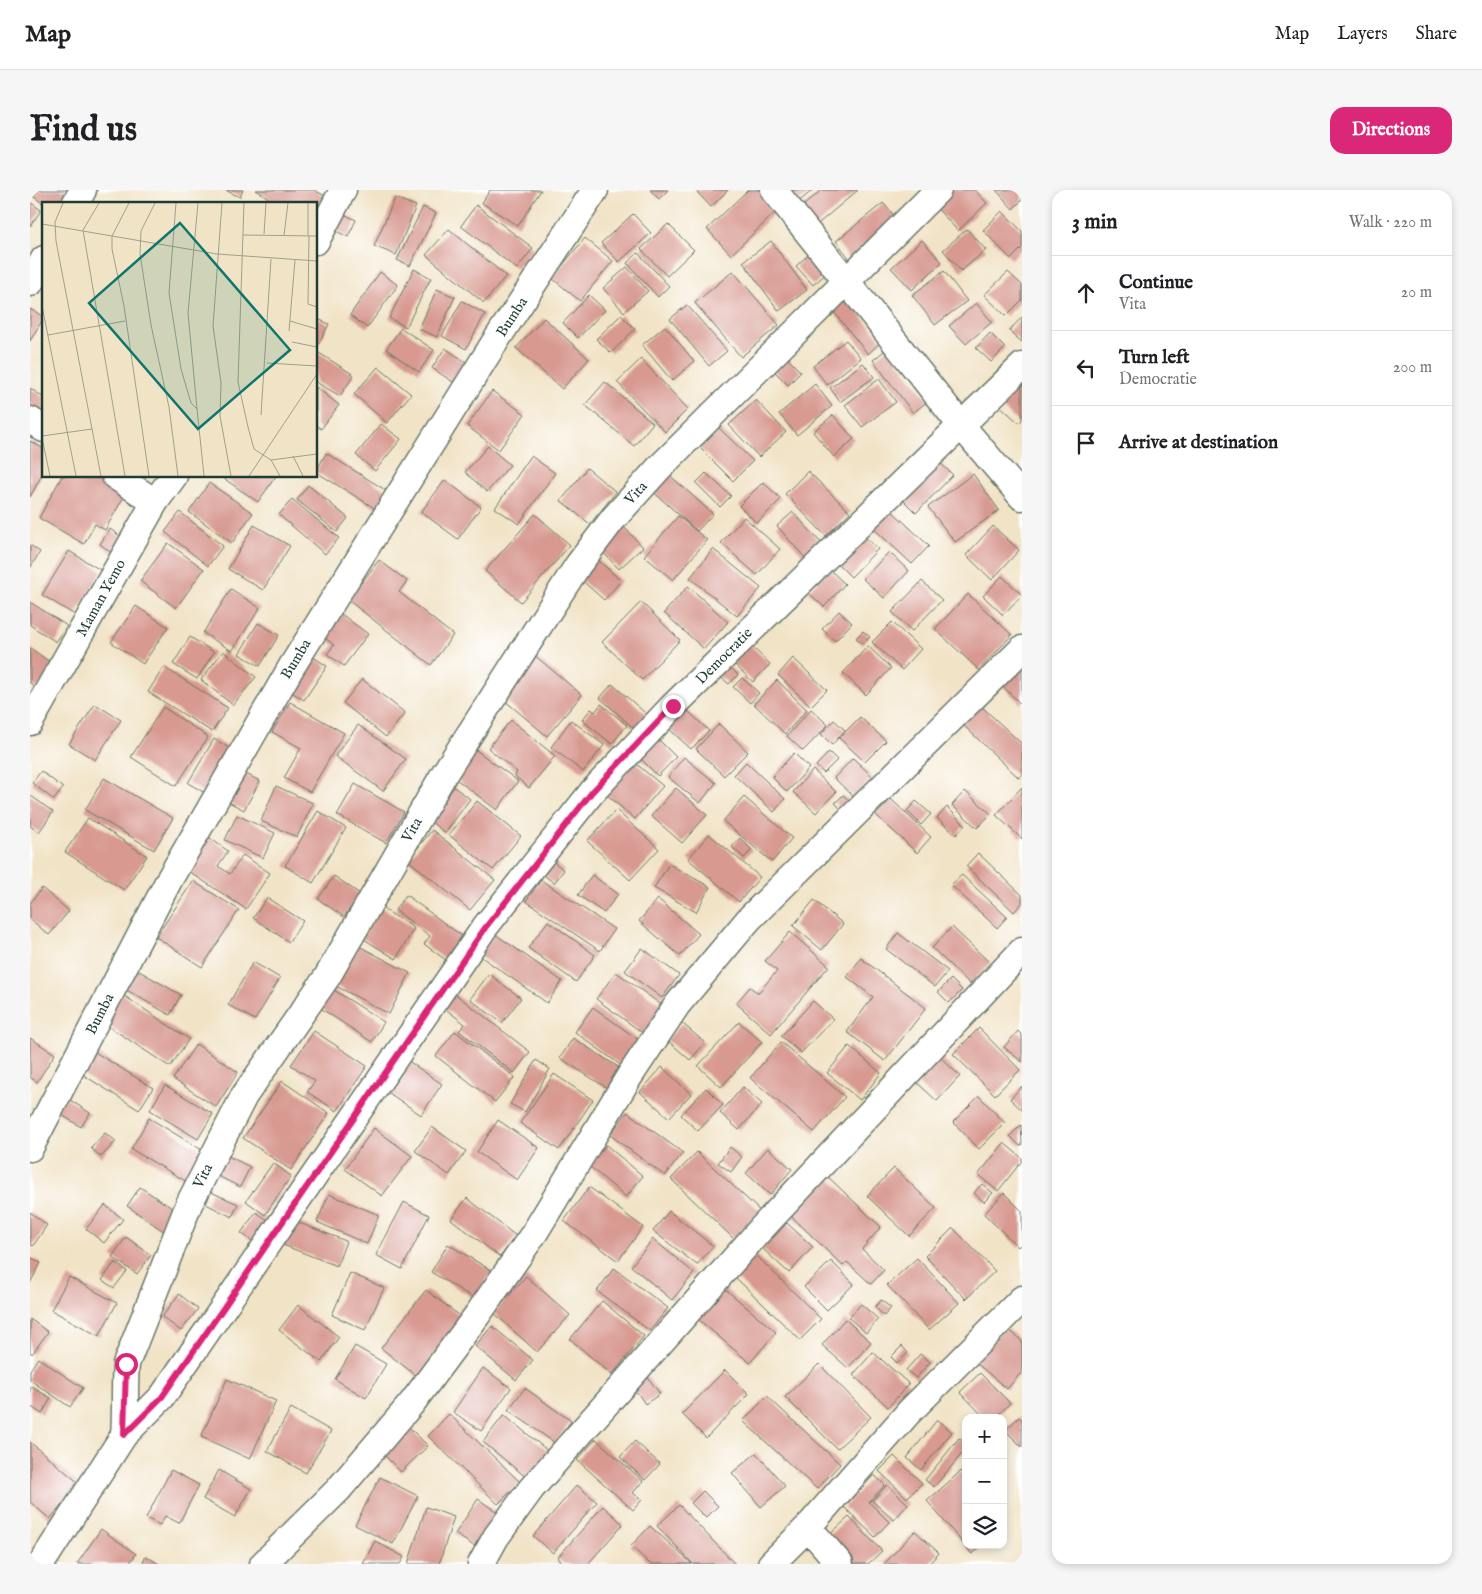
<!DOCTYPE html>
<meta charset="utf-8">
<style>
:root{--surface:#fff;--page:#f6f6f6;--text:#202124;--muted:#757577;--line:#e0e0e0;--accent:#db2777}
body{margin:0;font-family:"IM FELL English",serif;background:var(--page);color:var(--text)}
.controls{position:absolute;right:15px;bottom:15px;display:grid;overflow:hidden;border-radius:10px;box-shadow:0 2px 8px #0003}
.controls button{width:45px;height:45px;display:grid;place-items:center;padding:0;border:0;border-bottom:1px solid var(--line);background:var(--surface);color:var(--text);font:25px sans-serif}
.stop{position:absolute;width:15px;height:15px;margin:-11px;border:4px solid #db2777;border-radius:50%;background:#fff}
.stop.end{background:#db2777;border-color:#fff;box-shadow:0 1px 5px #0008}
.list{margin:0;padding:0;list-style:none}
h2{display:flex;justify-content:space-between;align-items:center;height:65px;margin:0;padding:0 20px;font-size:21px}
h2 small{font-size:16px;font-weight:400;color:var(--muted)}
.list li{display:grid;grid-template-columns:32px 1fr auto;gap:15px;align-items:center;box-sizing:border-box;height:75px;padding:0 20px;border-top:1px solid var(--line)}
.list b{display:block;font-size:19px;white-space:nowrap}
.list p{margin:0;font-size:16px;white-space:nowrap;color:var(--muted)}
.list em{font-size:16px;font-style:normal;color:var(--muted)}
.icon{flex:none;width:28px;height:28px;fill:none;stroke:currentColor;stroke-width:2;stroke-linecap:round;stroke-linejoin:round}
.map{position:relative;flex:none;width:992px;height:1374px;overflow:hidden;border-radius:15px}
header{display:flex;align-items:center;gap:30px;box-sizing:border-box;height:70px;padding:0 25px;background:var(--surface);border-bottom:1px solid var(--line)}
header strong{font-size:24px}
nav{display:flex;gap:28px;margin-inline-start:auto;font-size:18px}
.intro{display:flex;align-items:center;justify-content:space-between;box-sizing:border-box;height:120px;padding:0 30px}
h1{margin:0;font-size:35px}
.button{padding:12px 22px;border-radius:15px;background:var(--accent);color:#fff;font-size:18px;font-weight:700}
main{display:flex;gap:30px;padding:0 30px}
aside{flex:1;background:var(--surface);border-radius:15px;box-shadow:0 2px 8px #0003}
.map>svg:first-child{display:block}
.building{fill:#d79990}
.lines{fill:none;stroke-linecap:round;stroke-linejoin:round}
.minor-casing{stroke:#687767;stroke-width:29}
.minor{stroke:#fff;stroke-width:26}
.route{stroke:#db2777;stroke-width:6}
.labels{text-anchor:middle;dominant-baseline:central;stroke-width:4;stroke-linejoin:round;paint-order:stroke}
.street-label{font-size:15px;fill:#1f3d34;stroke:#fff}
.inset-road{fill:none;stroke:#9da18c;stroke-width:1}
.view{fill:#0f766e;fill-opacity:0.15;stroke:#0f766e;stroke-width:2.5}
.inset-edge{fill:none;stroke:#1f3d34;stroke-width:2.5}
</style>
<header>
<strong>Map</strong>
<nav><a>Map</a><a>Layers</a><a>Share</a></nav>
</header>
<div class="intro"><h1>Find us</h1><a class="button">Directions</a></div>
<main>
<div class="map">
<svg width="992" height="1374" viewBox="0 0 992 1374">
<rect width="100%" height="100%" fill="#fff"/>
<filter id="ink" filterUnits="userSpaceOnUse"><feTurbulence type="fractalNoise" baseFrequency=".02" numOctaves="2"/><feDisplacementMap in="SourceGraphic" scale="10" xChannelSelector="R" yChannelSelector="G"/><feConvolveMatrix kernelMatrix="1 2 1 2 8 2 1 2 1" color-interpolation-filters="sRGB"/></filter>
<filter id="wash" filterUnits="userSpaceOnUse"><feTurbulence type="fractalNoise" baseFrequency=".0096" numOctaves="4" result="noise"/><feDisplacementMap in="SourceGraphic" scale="20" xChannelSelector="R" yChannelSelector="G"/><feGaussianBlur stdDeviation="1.12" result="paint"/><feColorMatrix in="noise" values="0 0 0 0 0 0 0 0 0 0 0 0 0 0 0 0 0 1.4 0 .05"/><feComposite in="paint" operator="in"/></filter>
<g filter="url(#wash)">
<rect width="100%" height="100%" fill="#f1e3c6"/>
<g id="blocks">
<!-- building -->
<path class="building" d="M0,0H46L37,14H14L0,4Z
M195,0H213L210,7Z
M226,0H284L295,6L286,20V14H248Z
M460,0H511L488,36L452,13Z
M620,0H638L629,9Z
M665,0H698L681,17Z
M718,0H735L751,17L701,65L677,39Z
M755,0H783L766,14Z
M792,0H828L783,38L767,21Z
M917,0H945L957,13L928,41L903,14Z
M966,0H992V10L983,19Z
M365,8L386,16L366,65L344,56Z
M0,12L11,20L0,37Z
M853,13L870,32L822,72L806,51Z
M446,15L503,58L487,79L431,36Z
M393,17L406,23L380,76L367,70Z
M972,21L992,41V58L981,69L953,40Z
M312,23L326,30L318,47L304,40Z
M603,24L621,43L589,72L571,53Z
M638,34L664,60L637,86L611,59Z
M419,39L476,86L454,113L396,65Z
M937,39L956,60L931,81L913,60Z
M555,48L583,71L550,111L522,88Z
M892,50L912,72L882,100L861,78Z
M741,51L777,100L749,121L713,72Z
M608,63L639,96L628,107L597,73Z
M780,63L798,82L783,95L766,76Z
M597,77L618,101L594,122L573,98Z
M384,79L401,88L376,137L359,128Z
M703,81L749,135L711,167L665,113Z
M914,81L937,111L905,135L882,105Z
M350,82L368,95L337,138L320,125Z
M978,82L992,95V110L976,126L954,105Z
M407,99L425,107L407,147L389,139Z
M559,105L575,120L548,148L533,133Z
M816,107L852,151L838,164L802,120Z
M432,111L455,124L436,159L412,146Z
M946,113L962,132L936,154L919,136Z
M657,115L697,161L679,176L640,129Z
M0,119L14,127L0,151Z
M591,125L605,139L581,163L566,149Z
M992,127V152L979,141Z
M286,128L299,134L286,159Z
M514,128L559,169L532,199L486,158Z
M635,136L664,171L642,191L612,155Z
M371,138L404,160L389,182L356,159Z
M960,143L975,158L961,172L946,158Z
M816,150L831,168L797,195L783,176Z
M415,158L439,174L426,194L402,178Z
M858,158L898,211L883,223L843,170Z
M289,163L324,185L310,206L286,192V167Z
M753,164L771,182L758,195L740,177Z
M611,169L658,219L635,242L587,192Z
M833,173L844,187L810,212L800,198Z
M348,177L381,204L357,233L324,204Z
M992,185V230L989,233L967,213Z
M849,189L866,212L832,237L815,215Z
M575,192L623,233L604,256L555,215Z
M785,194L802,216L767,245L749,224Z
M286,197L309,215L291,239L286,235Z
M0,198L14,208V220L8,229L0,223Z
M462,201L495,224L469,260L437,236Z
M726,210L756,242L729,267L699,235Z
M803,225L824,249L804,267L783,242Z
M351,234L371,249L345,281L326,265Z
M687,236L723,271L703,291L668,256Z
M0,251L14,259V281L0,307Z
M458,256L480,275L457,302L435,282Z
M296,263L357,301L346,319L286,282Z
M501,266L525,283L489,334L465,318Z
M906,269L923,285L886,323L870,307Z
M557,278L586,302L560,334L531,311Z
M635,281L683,324L667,341L619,298Z
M778,281L820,322L796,346L755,304Z
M676,283L701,306L690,317L666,293Z
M943,284L969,320L925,352L898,317Z
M32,286H66L96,303L75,340L65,334L54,354L9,328Z
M190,286H246L228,312Z
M415,290L451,317L428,349L391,322Z
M733,292L751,309L727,333L709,316Z
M179,293L223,323L202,353L159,322Z
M278,295L318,328L307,342L267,310Z
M262,309L309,348L295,364L249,325Z
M860,319L899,356L882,374L843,338Z
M150,322L193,356L178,376L135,342Z
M763,322L792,354L776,369L747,336Z
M505,324L540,355L491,412L455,381Z
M648,326L677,350L643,390L614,366Z
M714,327L750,359L727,385L691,353Z
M224,335L260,356L233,400L198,379Z
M592,335L613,357L589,379L568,357Z
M963,336L989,360L962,390L936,365Z
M80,339L93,348L83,364L70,354Z
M830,342L848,359L821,387L804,370Z
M138,353L174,379L146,418L110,391Z
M0,355L10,362L0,378Z
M683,359L731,398L707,426L660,388Z
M39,361L72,381L45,425L12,405Z
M859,362L879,381L854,408L833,389Z
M564,366L591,391L574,410L547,386Z
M349,370L377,391L369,402L423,445L401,475L318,410Z
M799,379L815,394L794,417L778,402Z
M972,386L992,405L973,425L953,406Z
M892,391L912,410L882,441L862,422Z
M658,396L698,432L674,459L634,423Z
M201,399L230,418L202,461L173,443Z
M938,404L982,445L949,480L905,439Z
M0,412L37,436L26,452L0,435Z
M611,412L650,450L612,490L572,452Z
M106,416L138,437L113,474L81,452Z
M307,421L338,444L314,476L297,464L304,455L290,444Z
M809,421L822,433L805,451L792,439Z
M862,432L891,459L872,480L842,452Z
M228,433L249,445L230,476L209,464Z
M833,441L840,447L832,454L826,448Z
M160,447L184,462L167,489L143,474Z
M718,453L740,474L723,492L701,471Z
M838,456L861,478L836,505L813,483Z
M0,458L24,475L7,499L0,493Z
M193,461L226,487L203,515L171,490Z
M277,463L297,476L274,510L254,497Z
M503,464L552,505L517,546L468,505Z
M763,468L797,500L781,516L748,485Z
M992,469V515L969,493Z
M697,474L708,485L699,494L687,484Z
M134,477L198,518L182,542L118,502Z
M712,488L729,503L720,513L703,497Z
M332,489L375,523L356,547L313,513Z
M747,490L777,520L755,544L724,514Z
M582,494L621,528L608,542L570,508Z
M260,512L314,543L280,602L254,588L271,558L242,542Z
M65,514L91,530L65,570L39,554Z
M571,514L597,535L582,554L552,530L561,519L565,522Z
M950,515L992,554V585L989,588L932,534Z
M133,517L178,547L146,596L101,567Z
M656,519L679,541L661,559L638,538Z
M781,519L798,535L773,561L757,546Z
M830,527L856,551L835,572L809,548Z
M481,530L525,566L499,598L485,586L487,582L458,558Z
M541,530L574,555L553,582L521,557Z
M804,530L815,540L802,555L791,544Z
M689,534L718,562L694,586L666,559Z
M328,535L376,569L353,601L305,566Z
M627,548L646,567L628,586L609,567Z
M184,549L206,562L180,606L158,593Z
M439,555L488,591L467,620L418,583Z
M799,562L807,570L794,583L786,576Z
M764,563L779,578L757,602L742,587Z
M654,567L686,593L670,613L638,587Z
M823,568L843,587L824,607L804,588Z
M604,572L633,596L605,629L577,605Z
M716,572L755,609L744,622L704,585Z
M208,580L230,591L214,620L193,609Z
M783,580L806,602L786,623L763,602Z
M11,581L33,598L24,610L2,593Z
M74,588L143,628L124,660L55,620Z
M325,594L374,622L356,653L307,625Z
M246,596L283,613L267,647L231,631Z
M424,597L440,609L415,643L400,631Z
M992,597V649L966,625Z
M646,598L677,625L652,653L621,626Z
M935,601L961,624L947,638L922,615Z
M0,605L23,622L9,642L0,636Z
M813,605L821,612L813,621L805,613Z
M714,607L762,648L742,672L693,631Z
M861,609L901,647L887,663L846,625Z
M447,611L491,646L463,680L419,645Z
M886,611L901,624L891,635L877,621Z
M917,617L935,635L926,645L907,628Z
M586,620L629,659L600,690L557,651Z
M288,621L316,638L283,693L255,676Z
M207,625L245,643L233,668L195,650Z
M58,628L117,666L94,700L35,662Z
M402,640L465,690L440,720L378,670Z
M679,644L730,687L709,712L658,669Z
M177,646L198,661L188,676L200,684L213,665L240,683L216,719L155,679Z
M710,648L722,660L714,668L702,657Z
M948,663L992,705V713L984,722L936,676Z
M520,669L534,680L524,693L510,682Z
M639,674L680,697L666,722L624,698Z
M562,685L588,704L574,723L548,705Z
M932,685L977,727L967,738L921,695Z
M304,686L330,704L314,727L288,709Z
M511,690L584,739L570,761L496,711Z
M163,691L209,720L172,777L126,747Z
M12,698L39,721L19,745L0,729V713Z
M376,705L436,749L420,773L394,754L400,746L365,720Z
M237,708L273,731L259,752L223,728Z
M628,709L669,744L650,766L609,731Z
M784,710L813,734L792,760L763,736Z
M347,715L384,738L366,769L329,746Z
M518,731L565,765L546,792L498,758Z
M922,737L960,773L940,794L902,758Z
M760,742L799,776L741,844L706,813L720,797L728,803L747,781L735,771Z
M868,743L918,781L905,797L856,759Z
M465,744L532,791L517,813L450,766Z
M327,755L380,783L359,824L306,796Z
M612,758L649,785L632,808L595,781Z
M831,768L896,818L855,871L817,842L843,807L817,787Z
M223,772L250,788L225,830L198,815Z
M104,778L151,805L140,825L93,798Z
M586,782L637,819L617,846L566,809Z
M459,784L491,808L472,833L440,809Z
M921,789L932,800L919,813L908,802Z
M296,795L354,832L342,852L284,814Z
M90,803L159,849L140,877L72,832Z
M424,803L500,862L484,883L429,841L435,834L413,817Z
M783,811L803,829L771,863L751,846Z
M563,817L610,851L592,876L545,842Z
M709,832L732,852L691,897L668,876Z
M652,833L675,853L660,870L637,850Z
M949,838L990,880L965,905L923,864Z
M284,841L337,876L307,921L277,902L285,891L261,875Z
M425,841L485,887L465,912L406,866Z
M988,841L992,845V872L974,857Z
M0,848L25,864L7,892L0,887Z
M543,848L596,882L583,902L530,868Z
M751,852L815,907L784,942L720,888Z
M166,854L208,882L186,917L143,889Z
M819,856L851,883L830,910L797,883Z
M60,859L123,898L109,920L47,881Z
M906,863L930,886L907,911L882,888Z
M377,870L412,894L391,925L356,901Z
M506,870L520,879L495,922L480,914Z
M632,877L661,904L639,928L610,902Z
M524,884L563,910L529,960L490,933Z
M252,891L299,923L261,980L213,948Z
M135,895L183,924L168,949L120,920Z
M992,896V920L980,909Z
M713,897L732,914L709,940L690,923Z
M676,898L693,915L668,941L651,925Z
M34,906L60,923L51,937L24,920Z
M949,906L975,933L949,959L923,932Z
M597,922L653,963L635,986L580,945Z
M119,928L177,963L159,993L101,959Z
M468,930L509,958L487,990L447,962Z
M991,935L992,955L990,956L980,946Z
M402,937L436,961L419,985L385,961Z
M344,938L382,966L352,1006L315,979Z
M75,943L86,951L71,967L61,958Z
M974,953L992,968V971L968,1001L948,985Z
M576,955L613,986L596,1007L559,976Z
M700,957L712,967L701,982L688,973Z
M738,958L762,979L740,1005L716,983Z
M667,962L730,1021L704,1049L641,989Z
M194,964L220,977L210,997L184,984Z
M243,973L261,986L235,1025L216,1011Z
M864,978L906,1018L879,1046L837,1006Z
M796,985L851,1037L832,1059L854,1080L841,1094L817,1072L813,1076L759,1024Z
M952,994L963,1003L954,1012L944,1003Z
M110,997L148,1022L135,1042L97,1016Z
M559,997L613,1037L588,1071L534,1031Z
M181,1002L208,1014L202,1027L176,1014Z
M974,1003L992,1021V1053L988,1057L954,1024Z
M299,1004L349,1025L337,1054L287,1032Z
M437,1008L486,1046L470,1067L421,1029Z
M374,1012L399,1025L372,1079L346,1065Z
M75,1015L93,1029L74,1053L56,1039Z
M639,1021L683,1056L667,1075L623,1041Z
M0,1022L17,1035L3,1056L0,1054Z
M226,1022L242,1033L226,1054L211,1043Z
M262,1030L316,1051L307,1076L253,1055Z
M757,1033L783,1057L759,1083L733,1059Z
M923,1038L965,1081L936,1109L895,1066Z
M96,1047L121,1065L107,1084L82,1067Z
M623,1049L664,1083L642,1110L601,1076Z
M418,1054L462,1081L445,1109L401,1082Z
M726,1065L791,1129L770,1150L704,1086Z
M0,1067L11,1073L0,1093Z
M887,1068L929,1113L899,1140L857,1095Z
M801,1071L824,1094L797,1120L774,1097Z
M85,1072L97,1081L84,1098L72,1090Z
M584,1078L638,1118L620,1141L567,1101Z
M320,1083L354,1098L335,1140L302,1125Z
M496,1086L540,1125L507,1162L464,1123Z
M39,1087L87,1113L69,1146L21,1120Z
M694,1098L746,1142L720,1173L668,1129Z
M396,1100L434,1129L389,1188L351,1158Z
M149,1104L168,1119L151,1141L132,1127Z
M851,1110L861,1118L854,1126L845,1117Z
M572,1111L614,1146L582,1185L540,1149Z
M831,1114L848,1129L836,1143L819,1128Z
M268,1115L309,1147L291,1172L249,1140Z
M0,1129L18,1142L2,1164L0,1162Z
M815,1129L841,1152L818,1178L792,1155Z
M462,1136L503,1170L486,1190L445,1156Z
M975,1136L992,1151V1182L977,1199L945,1172Z
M325,1156L356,1174L336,1208L305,1189Z
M872,1156L878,1163L867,1173L861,1167Z
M843,1162L879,1194L858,1217L823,1185Z
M890,1164L900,1172L886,1188L876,1180Z
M8,1168L53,1198L40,1217L0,1190V1180Z
M789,1174L841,1227L807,1259L755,1207Z
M453,1178L481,1198L451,1241L423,1222Z
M695,1180L719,1204L676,1248L652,1224Z
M950,1183L980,1213L965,1228H955L930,1202Z
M616,1185L630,1204L615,1214L602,1195Z
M197,1189L246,1211L220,1269L171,1247Z
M0,1196L21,1208L12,1224L0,1216Z
M495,1198L541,1231L525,1253L478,1220Z
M737,1206L810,1274L787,1299L713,1231Z
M261,1218L301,1241L276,1283L237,1261Z
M419,1224L490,1292L468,1314L398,1246Z
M474,1225L518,1261L497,1288L453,1252Z
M989,1227L992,1230V1257L975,1240Z
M907,1230L922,1242L891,1280L877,1268Z
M377,1235L398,1256L371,1282L350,1261Z
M929,1248L936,1253V1259L904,1297L895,1290Z
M566,1249L613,1291L603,1303L612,1310L603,1320L547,1270Z
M605,1251L630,1274L615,1290L590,1267Z
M0,1252L50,1294L20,1329L0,1312Z
M726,1263L755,1296L731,1317L702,1283Z
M864,1266L892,1293L877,1308L849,1281Z
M141,1280L169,1295L149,1333L135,1326L130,1335L116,1328Z
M189,1280L221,1299L205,1327L173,1309Z
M931,1281L936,1287V1355H953L942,1364L897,1311Z
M844,1285L855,1295L839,1312L859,1332L845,1347L814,1317Z
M350,1287L388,1306L363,1354L325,1335Z
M547,1295L567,1312L523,1363L503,1346Z
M857,1295L878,1314L864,1330L842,1311Z
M673,1301L688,1316L676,1328L661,1313Z
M448,1309L467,1322L444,1356L425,1344Z
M649,1315L705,1374H663L627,1336Z
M573,1316L593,1334L558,1374H534L527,1368Z
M396,1317L424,1327L409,1374H378Z
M819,1327L852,1361L838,1374H824L798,1346Z
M620,1336L662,1374H620L601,1356Z
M71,1339L106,1364L99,1374H47Z
M885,1341L909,1363L899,1374H854Z
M345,1351L374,1367L370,1374H333Z
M116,1366L129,1374H112Z"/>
</g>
</g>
<g filter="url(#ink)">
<use href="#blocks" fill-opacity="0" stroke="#687767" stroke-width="1"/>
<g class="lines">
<defs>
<path id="minor" d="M744,0L930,234L992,307
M45,14L53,0
M286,51L313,0
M0,93L14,69
M0,230L14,239
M85,286L125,312
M0,532L125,312L144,286
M0,958L139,690L262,476L463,155L565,0
M94,1245L132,1207L455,737L562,602L643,516L992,176
M778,1337L810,1374
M11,1374L94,1245C96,1221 94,1198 96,1174L159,1014L214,906L297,787L414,584L548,375L583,329L629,278L908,0
M233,1374L308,1300L382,1213L448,1124L505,1042L599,887L647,815L719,729L992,459
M451,1374L466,1347L501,1299L730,1040L992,761
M741,1374L778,1337L879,1222L992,1109"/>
</defs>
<!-- minor casing -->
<use href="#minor" class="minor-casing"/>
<!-- minor -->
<use href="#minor" class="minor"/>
</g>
</g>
<g class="lines" filter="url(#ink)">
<!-- route -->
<path class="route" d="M96,1174L94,1245L132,1207L455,738L562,602L643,516"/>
</g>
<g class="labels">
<!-- street labels -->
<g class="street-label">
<text transform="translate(482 127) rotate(-57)">Bumba</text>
<text transform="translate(606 303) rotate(-48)">Vita</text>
<text transform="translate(71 408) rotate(-61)">Maman Yemo</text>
<text transform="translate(694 466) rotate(-45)">Democratie</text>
<text transform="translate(266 469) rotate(-59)">Bumba</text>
<text transform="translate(382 640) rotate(-60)">Vita</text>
<text transform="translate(70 824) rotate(-63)">Bumba</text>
<text transform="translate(173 986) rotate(-63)">Vita</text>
</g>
</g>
<!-- overview -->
<g transform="translate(12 12)">
<rect width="275" height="275" fill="#f1e3c6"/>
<path class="inset-road" d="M21,1L13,20L14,39L59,274M57,1L41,28L83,274M87,1L70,34V47L82,104L107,274M113,1L99,29L98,52L109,123L127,205L136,274M134,1L127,91L139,167L149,201L155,207L162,274M180,1L171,124L179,181L178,214L189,274M202,1L196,180L206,225L212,247L229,258L275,252M0,22L175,52L275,59M222,32L224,1M201,33L275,34M242,33L246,1M266,34V1M267,34L266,102L275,105M0,104L34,274M248,119L275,127M247,129L253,58M6,133L83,119M250,140L275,145M225,161L275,164M155,207L146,111L156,1M219,213L229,57M0,234L50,227M0,236L8,274M251,254L261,274M229,258L238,274M207,274L275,172"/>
<path class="view" d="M138,21L248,148L156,227L47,101Z"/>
<rect width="275" height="275" class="inset-edge"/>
</g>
</svg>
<div class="controls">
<button>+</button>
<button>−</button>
<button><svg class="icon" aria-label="layers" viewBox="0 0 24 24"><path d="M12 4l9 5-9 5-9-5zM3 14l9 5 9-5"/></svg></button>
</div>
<div class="stop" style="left:96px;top:1174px"></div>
<div class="stop end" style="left:643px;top:516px"></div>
</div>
<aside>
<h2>3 min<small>Walk · 220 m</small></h2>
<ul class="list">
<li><svg class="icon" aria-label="ahead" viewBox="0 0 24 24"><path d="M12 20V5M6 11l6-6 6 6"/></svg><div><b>Continue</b><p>Vita</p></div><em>20 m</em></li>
<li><svg class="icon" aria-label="left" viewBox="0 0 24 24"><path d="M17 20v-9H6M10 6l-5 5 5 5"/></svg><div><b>Turn left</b><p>Democratie</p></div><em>200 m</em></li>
<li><svg class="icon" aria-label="arrive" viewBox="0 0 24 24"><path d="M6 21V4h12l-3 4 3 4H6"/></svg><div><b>Arrive at destination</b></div></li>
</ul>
</aside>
</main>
